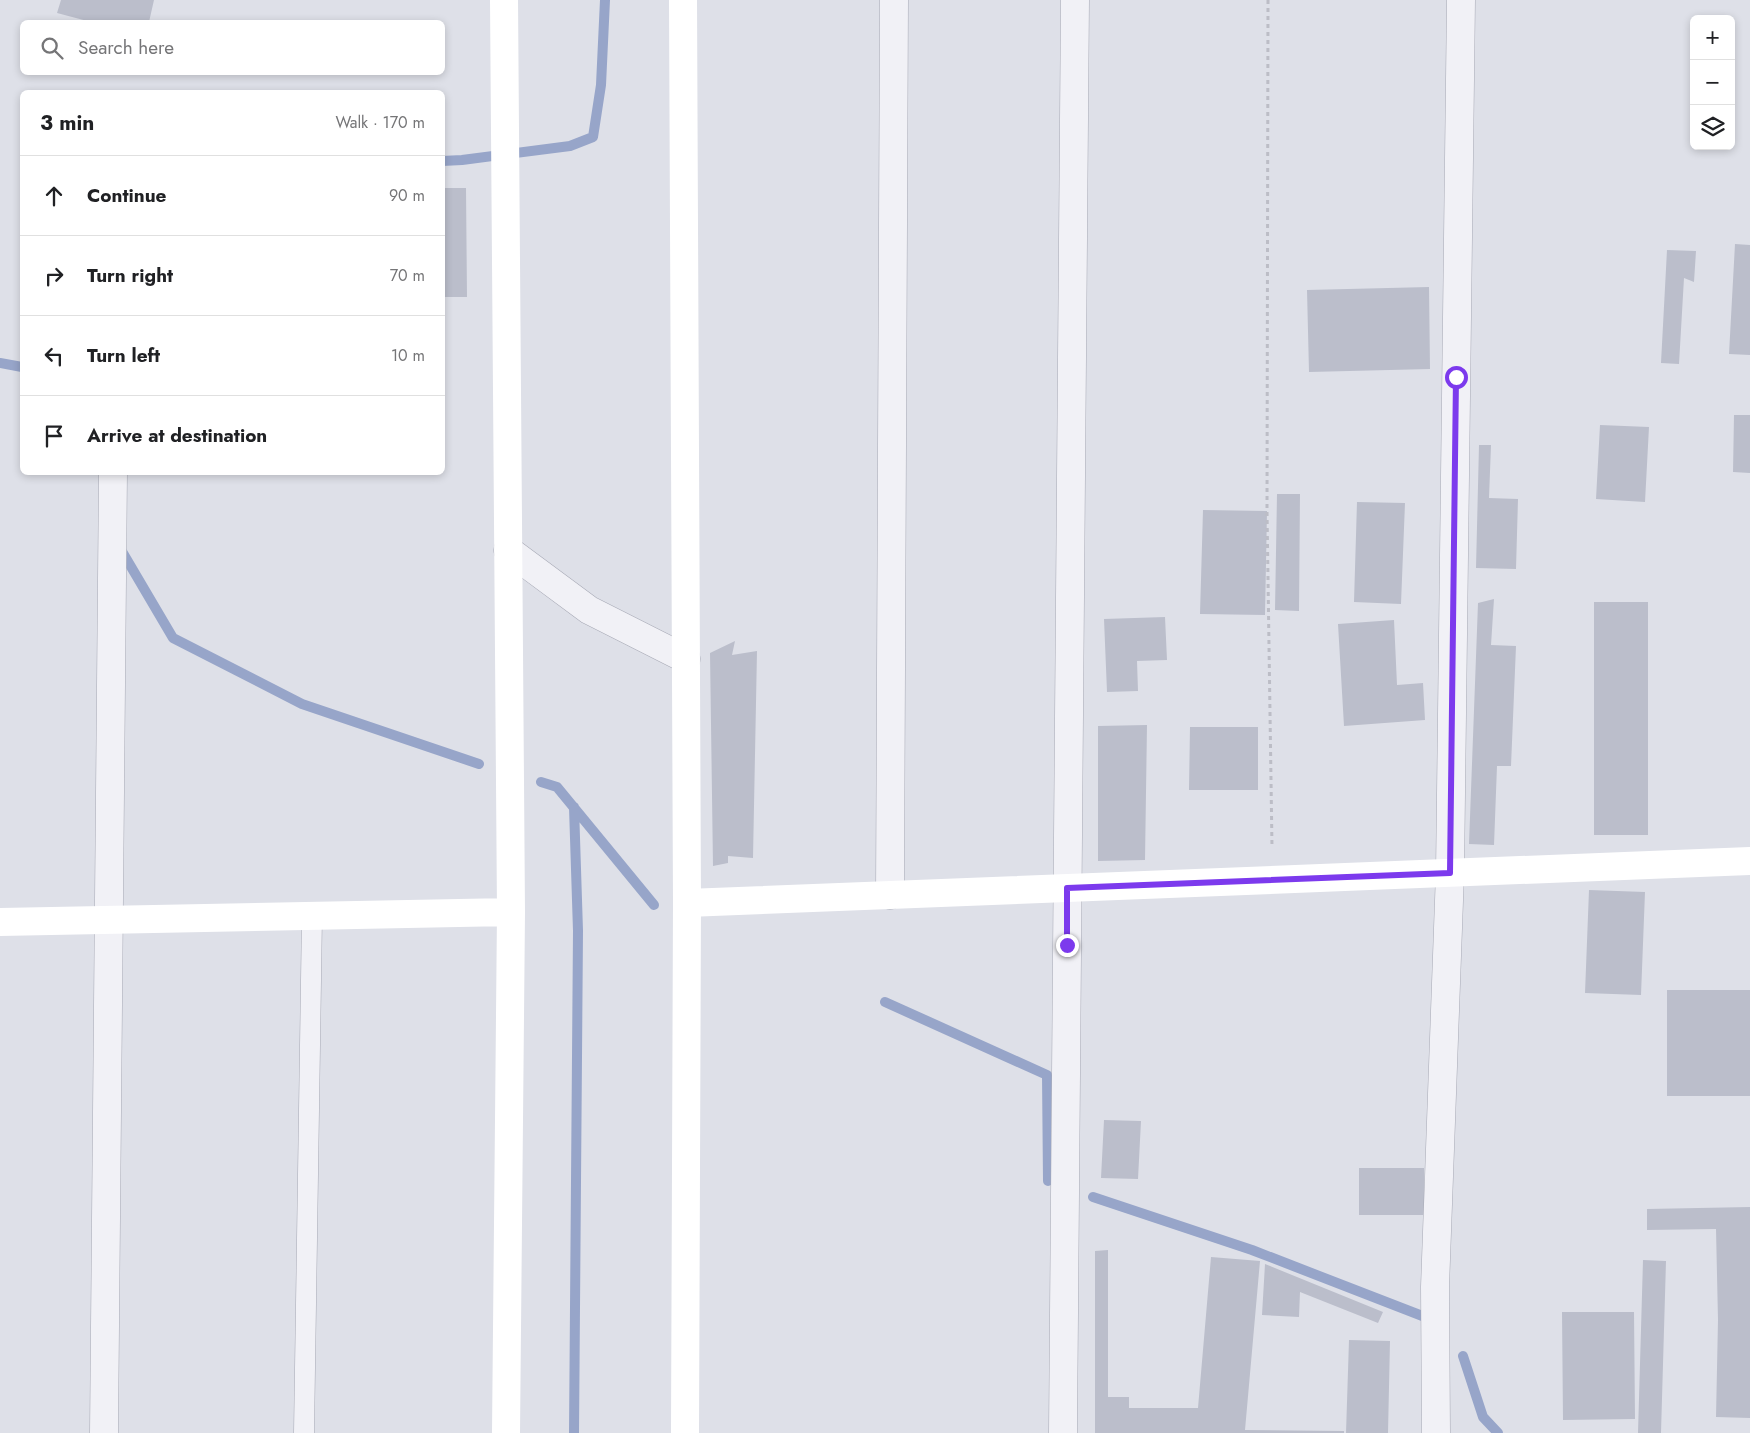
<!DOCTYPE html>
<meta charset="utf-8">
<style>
:root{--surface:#fff;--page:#f6f6f6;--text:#202124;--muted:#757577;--line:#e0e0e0}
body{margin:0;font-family:Jost,sans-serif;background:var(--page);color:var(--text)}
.controls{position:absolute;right:15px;top:15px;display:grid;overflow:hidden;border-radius:8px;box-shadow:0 2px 8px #0003}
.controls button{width:45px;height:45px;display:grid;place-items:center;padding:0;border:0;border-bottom:1px solid var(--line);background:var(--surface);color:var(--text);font:25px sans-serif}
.stop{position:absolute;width:15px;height:15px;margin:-11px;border:4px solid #7c3aed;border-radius:50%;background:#fff}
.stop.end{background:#7c3aed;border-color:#fff;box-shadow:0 1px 5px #0008}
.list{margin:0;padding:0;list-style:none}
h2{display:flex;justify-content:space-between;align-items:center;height:65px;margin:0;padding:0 20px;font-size:21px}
h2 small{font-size:16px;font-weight:400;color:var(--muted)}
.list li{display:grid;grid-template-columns:32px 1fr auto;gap:15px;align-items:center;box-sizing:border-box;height:80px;padding:0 20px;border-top:1px solid var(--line)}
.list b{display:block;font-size:19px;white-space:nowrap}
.list em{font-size:16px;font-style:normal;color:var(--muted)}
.icon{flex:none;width:28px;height:28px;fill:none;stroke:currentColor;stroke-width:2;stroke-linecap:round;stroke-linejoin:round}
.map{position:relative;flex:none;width:1750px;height:1433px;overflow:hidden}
.search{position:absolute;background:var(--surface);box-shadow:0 2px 8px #0003;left:20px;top:20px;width:425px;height:55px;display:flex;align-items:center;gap:12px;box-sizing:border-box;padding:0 18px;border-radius:8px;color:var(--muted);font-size:19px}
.panel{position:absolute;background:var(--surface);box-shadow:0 2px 8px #0003;left:20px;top:90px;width:425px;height:385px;border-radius:8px}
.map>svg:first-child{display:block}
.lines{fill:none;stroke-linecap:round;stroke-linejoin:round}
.stream{stroke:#97a5c9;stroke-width:10}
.building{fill:#bbbecb}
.lane-casing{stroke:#a7a9b5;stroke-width:21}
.street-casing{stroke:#a7a9b5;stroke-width:29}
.path{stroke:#bcbdc6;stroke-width:3;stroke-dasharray:4 4;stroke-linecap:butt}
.lane{stroke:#f1f1f6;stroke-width:20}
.street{stroke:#f1f1f6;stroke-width:28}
.secondary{stroke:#fff;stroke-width:28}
.route{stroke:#7c3aed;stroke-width:6}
</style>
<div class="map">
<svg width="1750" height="1433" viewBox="0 0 1750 1433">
<rect width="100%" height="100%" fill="#dee0e8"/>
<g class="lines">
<!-- stream -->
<path class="stream" d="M442,161L462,160L570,146L593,137L601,85L605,0
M0,363L22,367
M120,548L173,638L302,704L479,764
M541,782L557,787L654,905
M574,807L578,931L574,1433
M885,1002L1047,1075L1048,1181
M1093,1197L1252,1250L1425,1317
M1463,1356L1483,1417L1498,1433"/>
</g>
<!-- building -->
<path class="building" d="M61,0H154L149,22H91L57,13Z
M442,188H466L467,297H442Z
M1735,244L1750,245V355L1729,354Z
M1667,250L1696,251L1694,282L1684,278L1679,364L1661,363Z
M1429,287L1430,369L1309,372L1307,290Z
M1734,415H1750V473L1733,472Z
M1600,425L1649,427L1645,502L1596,499Z
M1479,445H1491L1489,498L1518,499L1516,569L1476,568Z
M1277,494H1300L1299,611L1275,610Z
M1357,502L1405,503L1401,604L1354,602Z
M1203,510L1267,511L1265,615L1200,614Z
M1494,599L1491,645L1516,646L1511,766H1497L1494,845L1469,844L1478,603Z
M1594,602H1648V835H1594Z
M1165,617L1167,660L1137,661L1138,691L1107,692L1104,619Z
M1394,620L1397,685L1423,683L1425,720L1344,726L1338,624Z
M735,641L732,655L757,651L753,858L728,856V863L713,866L710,653Z
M1147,725L1145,860L1098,861V726Z
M1190,727H1258V790H1189Z
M1589,890L1645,892L1641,995L1585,993Z
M1667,990H1750V1096H1667Z
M1104,1120L1141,1121L1138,1179L1101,1178Z
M1359,1168H1424V1215H1359Z
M1750,1207V1418L1716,1417L1718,1320L1716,1229L1647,1230V1209Z
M1108,1250V1397H1129V1408H1198L1211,1257L1260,1261L1245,1430L1344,1431V1433H1095V1251Z
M1643,1260L1666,1261L1661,1433H1638Z
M1265,1264L1383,1312L1378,1323L1300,1292L1299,1317L1262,1315Z
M1562,1312H1634L1635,1419L1563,1420Z
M1349,1340L1390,1341L1388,1433H1346Z"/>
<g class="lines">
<defs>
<path id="lane" d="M304,1433L312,916"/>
<path id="street" d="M508,550L589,610L686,659
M890,895L894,0
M104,1433L113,472
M1063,1433L1075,0
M1436,1433L1435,1287L1450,873L1461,0"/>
</defs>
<!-- lane casing -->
<use href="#lane" class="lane-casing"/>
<!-- street casing -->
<use href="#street" class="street-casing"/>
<!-- path -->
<path class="path" d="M1268,0L1267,511L1272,847"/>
<!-- lane -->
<use href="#lane" class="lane"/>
<!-- street -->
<use href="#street" class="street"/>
<!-- secondary -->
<path class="secondary" d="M504,0L511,912L506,1433
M683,0L687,903L685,1433
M687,903L1750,861
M0,922L511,912"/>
</g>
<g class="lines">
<!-- route -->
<path class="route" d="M1067,945V888L1450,873L1456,377"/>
</g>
</svg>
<div class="controls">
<button>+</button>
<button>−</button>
<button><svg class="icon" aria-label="layers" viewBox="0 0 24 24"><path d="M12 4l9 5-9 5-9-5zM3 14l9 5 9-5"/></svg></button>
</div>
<div class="stop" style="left:1456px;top:377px"></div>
<div class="stop end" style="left:1067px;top:945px"></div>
<div class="search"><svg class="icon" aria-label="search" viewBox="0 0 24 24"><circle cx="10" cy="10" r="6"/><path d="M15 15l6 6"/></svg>Search here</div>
<section class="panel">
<h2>3 min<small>Walk · 170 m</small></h2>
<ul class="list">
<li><svg class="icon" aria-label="ahead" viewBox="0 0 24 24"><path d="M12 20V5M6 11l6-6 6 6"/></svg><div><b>Continue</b></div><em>90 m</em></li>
<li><svg class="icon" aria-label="right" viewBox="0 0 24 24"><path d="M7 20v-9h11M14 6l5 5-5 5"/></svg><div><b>Turn right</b></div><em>70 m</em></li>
<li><svg class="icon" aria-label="left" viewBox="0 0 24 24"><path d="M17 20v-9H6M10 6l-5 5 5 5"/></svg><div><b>Turn left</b></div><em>10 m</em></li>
<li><svg class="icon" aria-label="arrive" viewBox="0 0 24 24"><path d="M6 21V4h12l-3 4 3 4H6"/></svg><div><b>Arrive at destination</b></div></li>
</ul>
</section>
</div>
